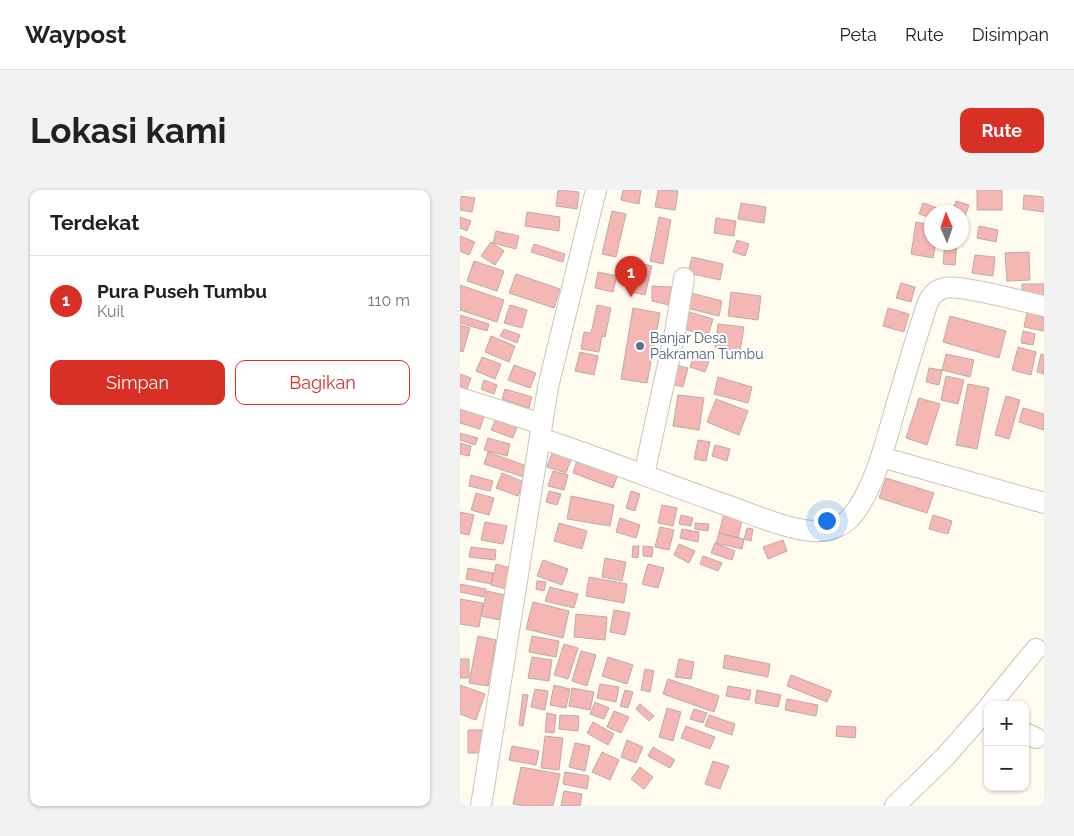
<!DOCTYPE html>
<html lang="id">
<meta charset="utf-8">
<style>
:root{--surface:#fff;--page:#f2f2f2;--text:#202124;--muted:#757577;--line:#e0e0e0;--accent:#d93025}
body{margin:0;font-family:Raleway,sans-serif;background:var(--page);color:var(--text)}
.controls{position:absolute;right:15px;bottom:15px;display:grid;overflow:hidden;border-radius:10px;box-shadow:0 1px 4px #0004}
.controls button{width:45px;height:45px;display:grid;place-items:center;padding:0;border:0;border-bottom:1px solid var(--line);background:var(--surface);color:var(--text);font:25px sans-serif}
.compass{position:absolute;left:464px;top:15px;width:45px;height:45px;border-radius:50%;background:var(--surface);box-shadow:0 1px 4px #0004;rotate:358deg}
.you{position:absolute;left:366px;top:330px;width:18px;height:18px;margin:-12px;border:4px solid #fff;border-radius:50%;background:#1a73e8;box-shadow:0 0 0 8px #1a73e833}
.badge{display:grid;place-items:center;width:32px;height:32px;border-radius:50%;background:var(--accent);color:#fff;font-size:16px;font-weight:700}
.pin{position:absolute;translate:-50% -41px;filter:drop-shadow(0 1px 2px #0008)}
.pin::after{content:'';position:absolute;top:26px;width:18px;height:15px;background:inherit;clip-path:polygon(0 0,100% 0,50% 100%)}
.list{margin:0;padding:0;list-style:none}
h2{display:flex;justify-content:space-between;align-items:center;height:65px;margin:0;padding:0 20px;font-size:21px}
h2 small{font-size:16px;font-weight:400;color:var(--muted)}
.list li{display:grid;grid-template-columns:32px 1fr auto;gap:15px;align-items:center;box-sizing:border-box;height:90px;padding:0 20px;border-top:1px solid var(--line)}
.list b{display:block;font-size:19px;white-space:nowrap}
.list p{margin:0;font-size:16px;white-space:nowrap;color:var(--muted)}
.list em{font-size:16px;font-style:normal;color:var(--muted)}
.actions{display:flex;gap:10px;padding:15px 20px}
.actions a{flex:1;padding:11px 0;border:1px solid var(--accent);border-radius:10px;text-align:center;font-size:18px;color:var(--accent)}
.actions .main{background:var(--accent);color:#fff}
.map{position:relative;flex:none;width:584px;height:616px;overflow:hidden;border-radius:10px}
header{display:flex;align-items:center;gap:30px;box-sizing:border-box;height:70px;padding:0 25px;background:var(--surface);border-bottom:1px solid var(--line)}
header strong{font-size:24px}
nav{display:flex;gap:28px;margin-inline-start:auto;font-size:18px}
.intro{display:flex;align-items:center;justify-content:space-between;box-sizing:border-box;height:120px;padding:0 30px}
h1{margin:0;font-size:35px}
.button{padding:12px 22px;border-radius:10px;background:var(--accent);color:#fff;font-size:18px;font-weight:700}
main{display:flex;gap:30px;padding:0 30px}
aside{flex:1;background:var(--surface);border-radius:10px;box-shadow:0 1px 4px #0004}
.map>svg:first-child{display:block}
.building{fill:#f4b7b4;stroke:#bcabaa}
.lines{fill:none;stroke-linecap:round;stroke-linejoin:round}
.minor-casing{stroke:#cac6b7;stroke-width:22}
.minor{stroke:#fff;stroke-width:20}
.service-dot{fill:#5c6f8a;stroke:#fff;stroke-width:2}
.labels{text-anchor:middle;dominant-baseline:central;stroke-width:4;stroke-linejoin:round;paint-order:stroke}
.service-label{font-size:14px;fill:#4e5e75;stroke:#fff;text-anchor:start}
</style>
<header>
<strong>Waypost</strong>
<nav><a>Peta</a><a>Rute</a><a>Disimpan</a></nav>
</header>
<div class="intro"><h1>Lokasi kami</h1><a class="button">Rute</a></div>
<main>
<aside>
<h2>Terdekat<small></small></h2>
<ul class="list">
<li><span class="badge">1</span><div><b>Pura Puseh Tumbu</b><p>Kuil</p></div><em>110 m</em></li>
</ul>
<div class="actions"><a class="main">Simpan</a><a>Bagikan</a></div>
</aside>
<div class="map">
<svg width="584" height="616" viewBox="0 0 584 616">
<rect width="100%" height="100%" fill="#fffbef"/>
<!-- building -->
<path class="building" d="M98,0L119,2L117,19L96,16Z
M163,0H181L179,14L161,10Z
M198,0L218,1L215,20L195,17Z
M517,0H542V20H517Z
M564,5L584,7V22L563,19Z
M0,6L15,8L12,22L0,20Z
M496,11L509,15L505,26L502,25V22H492Z
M281,13L306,17L304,33L278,29Z
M463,13L484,20L483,22H472V28L459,24Z
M152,21L166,24L156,67L142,64Z
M67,22L100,27L99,41L65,36Z
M0,27L11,31L7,41L0,38Z
M199,27L211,30L203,74L190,71Z
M256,28L276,31L274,46L254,43Z
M456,32L472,35V52H476L473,68L451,64Z
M519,36L538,40L536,52L517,48Z
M36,41L59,46L56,59L33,53Z
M0,46L15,52L9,65L0,61Z
M277,50L289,54L285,66L273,62Z
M31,52L44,61L35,75L21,66Z
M485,52H497L495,75L483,74Z
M74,54L105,64L103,72L71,62Z
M569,62L570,90L547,91L545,63Z
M515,65L535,67L533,86L512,83Z
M232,67L263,74L260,90L228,83Z
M14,71L44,81L37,101L7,91Z
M179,73L192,76L185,105L172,102Z
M138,82L157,86L153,102L135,98Z
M56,84L100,99L94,118L49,103Z
M441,93L455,97L451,112L436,108Z
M562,94H584V107H562Z
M0,95L44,110L37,132L0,120Z
M192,96L212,97L209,115L192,111Z
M271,102L301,106L298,130L268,126Z
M231,103L262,111L259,126L227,118Z
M50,115L67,120L62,138L44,133Z
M137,115L151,118L145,147L142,146L139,162L121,159L124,142L131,143Z
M173,118L200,123L187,193L161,189Z
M428,118L449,124L444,142L423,136Z
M229,122L253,129L248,146L224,139Z
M567,122L584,125V141L564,137Z
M0,125L29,134L27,141L0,133Z
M490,126L546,141L539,168L483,152Z
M258,134L284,137L280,161L255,157Z
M0,135L10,138L3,162L0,161Z
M44,139L60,145L57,153L40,146Z
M563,141L575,144L573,155L561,153Z
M31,146L55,156L49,172L25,162Z
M558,157L576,162L571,185L552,180Z
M235,161L251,166L245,182L230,177Z
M120,162L138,166L134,185L115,181Z
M486,164L514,170L510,187L482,180Z
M581,164L584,165V184L577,182Z
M22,167L41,174L35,189L16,181Z
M54,175L76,183L70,198L48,190Z
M216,175L228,178L223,197L211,194Z
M469,178L482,180L479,195L466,192Z
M0,184L11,188L6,201L0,199Z
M486,186L504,190L498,214L481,210Z
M258,187L292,197L288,213L254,204Z
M24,190L37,195L34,204L21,199Z
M508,194L529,198L517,259L496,255Z
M45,199L72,207L69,218L42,209Z
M218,205L244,208L239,240L213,236Z
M546,206L560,210L549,249L535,245Z
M459,208L480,214L467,255L446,248Z
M256,209L288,221L279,245L247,232Z
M0,218L24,225L20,239L0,233Z
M563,218L584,224V240L559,232Z
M36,229L57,237L53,248L31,240Z
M0,243L18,248L15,255L0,250Z
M28,248L50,254L47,266L24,260Z
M238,250L250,252L246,271L234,269Z
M0,253L11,256L9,266L0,264Z
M255,255L270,259L267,271L252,266Z
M94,258L113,264L106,283L87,277Z
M28,262L67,276L64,287L24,274Z
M118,267L159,281L153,298L113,283Z
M93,281L108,285L104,300L88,296Z
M42,283L64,292L58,306L36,298Z
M11,285L33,291L30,301L9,296Z
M426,288L474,303L467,323L419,308Z
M89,301L101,304L97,315L86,312Z
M171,301L180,304L175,321L166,318Z
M16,303L34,308L29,325L11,320Z
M111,306L154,315L150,336L107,329Z
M202,315L217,318L213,336L198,333Z
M265,320L283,325L278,348L259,343Z
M0,322L14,325L9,345L0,343Z
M221,325L233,328L231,336L219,334Z
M473,325L492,331L488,344L469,339Z
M160,328L180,335L176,348L156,342Z
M25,332L47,336L43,354L21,350Z
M99,333L127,341L122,359L94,351Z
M235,333L249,334L248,341L235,339Z
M200,337L214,340L209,360L195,357Z
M287,338L293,339L291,351L284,349Z
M222,339L239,342L238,352L220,348Z
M259,343L284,349L282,359L256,353Z
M323,350L327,361L308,369L303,357Z
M255,353L275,361L272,370L251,363Z
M219,354L235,361L229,373L214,365Z
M173,356H179L178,368L172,367Z
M183,356L193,357L192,367L183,366Z
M11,357L36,360L35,370L9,367Z
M243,366L262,373L258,381L240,374Z
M145,368L166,372L162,391L142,387Z
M83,370L108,379L102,395L77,386Z
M36,374L51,378L46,399L31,395Z
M188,374L204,378L198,398L182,394Z
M8,378L33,383L31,394L6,389Z
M129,387L167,394L164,413L126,406Z
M77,391L86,392L84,401L76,399Z
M0,394L26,399L24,407L0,402Z
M90,397L118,404L114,418L85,411Z
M27,401L45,405L39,430L21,426Z
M0,409L23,413L19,437L0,434Z
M73,412L109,421L103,448L66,439Z
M154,420L170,423L165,445L150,442Z
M116,424L147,427L145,450L114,447Z
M18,446L36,450L28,496L9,493Z
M72,446L99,451L96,467L69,462Z
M104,454L118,458L108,489L94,485Z
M121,461L136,465L127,496L112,491Z
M265,465L310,474L308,487L263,478Z
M72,467L92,470L89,491L68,488Z
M148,467L173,475L167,494L142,486Z
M0,469H9V488H0Z
M219,469L234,472L231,489L215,487Z
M185,479L194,481L190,502L181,500Z
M331,485L372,501L367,512L327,496Z
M208,489L259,506L254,522L203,504Z
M140,494L159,497L156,512L137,508Z
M0,495L25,504L16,530L0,524Z
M94,495L110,499L106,518L90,515Z
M268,496L291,500L289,510L266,506Z
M112,498L134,502L130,520L109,516Z
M75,499L88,501L85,520L71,517Z
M165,500L173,502L168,518L160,516Z
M297,500L321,505L318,517L295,513Z
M63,504L68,505L63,536L59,535Z
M327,509L358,515L356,526L325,520Z
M135,512L149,518L144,529L130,524Z
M180,514L194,526L189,531L176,519Z
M207,518L221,522L213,551L199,547Z
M234,519L247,523L243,533L230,529Z
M154,521L169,527L161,543L147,537Z
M87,523L96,525L94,543L85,542Z
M100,525L119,526L118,541L99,539Z
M249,525L275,534L272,545L245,536Z
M133,532L154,544L148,555L127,543Z
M226,536L255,547L250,559L221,548Z
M377,536L396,537L395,548L376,546Z
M8,540H27V563H8Z
M85,546L103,548L99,580L81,578Z
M167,550L183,557L176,573L161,567Z
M115,553L130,556L125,581L109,577Z
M52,556L79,561L76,575L49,570Z
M193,557L215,570L210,578L188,566Z
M142,562L159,570L150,590L132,582Z
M253,571L269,576L260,599L245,594Z
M61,577L100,584L93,616H65L53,614Z
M180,577L193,587L184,599L171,589Z
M105,582L129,586L127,599L103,594Z
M104,601L122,604L120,616H101Z"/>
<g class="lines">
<defs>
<path id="minor" d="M0,208L82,234
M80,248C144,269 206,294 269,316C292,324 329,340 353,341C365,342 383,337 391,327C413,302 425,255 434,223C444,189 454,155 465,121C468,111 472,101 484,98C498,94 565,112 584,116
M421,267L584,313
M184,285L215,142L224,88
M530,515L576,459
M565,543L576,548
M21,616L88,197L136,0
M435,616L485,567L528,518"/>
</defs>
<!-- minor casing -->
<use href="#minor" class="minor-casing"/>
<!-- minor -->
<use href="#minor" class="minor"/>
</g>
<!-- markers -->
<circle class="service-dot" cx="180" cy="156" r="5"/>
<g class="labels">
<!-- service labels -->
<g class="service-label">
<text x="190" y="148">Banjar Desa<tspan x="190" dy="16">Pakraman Tumbu</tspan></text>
</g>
</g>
</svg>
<div class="controls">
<button>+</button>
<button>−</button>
</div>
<svg class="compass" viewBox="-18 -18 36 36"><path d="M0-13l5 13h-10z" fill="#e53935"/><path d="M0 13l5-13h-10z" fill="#757577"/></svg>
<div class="you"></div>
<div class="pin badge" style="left:171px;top:107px">1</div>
</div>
</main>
